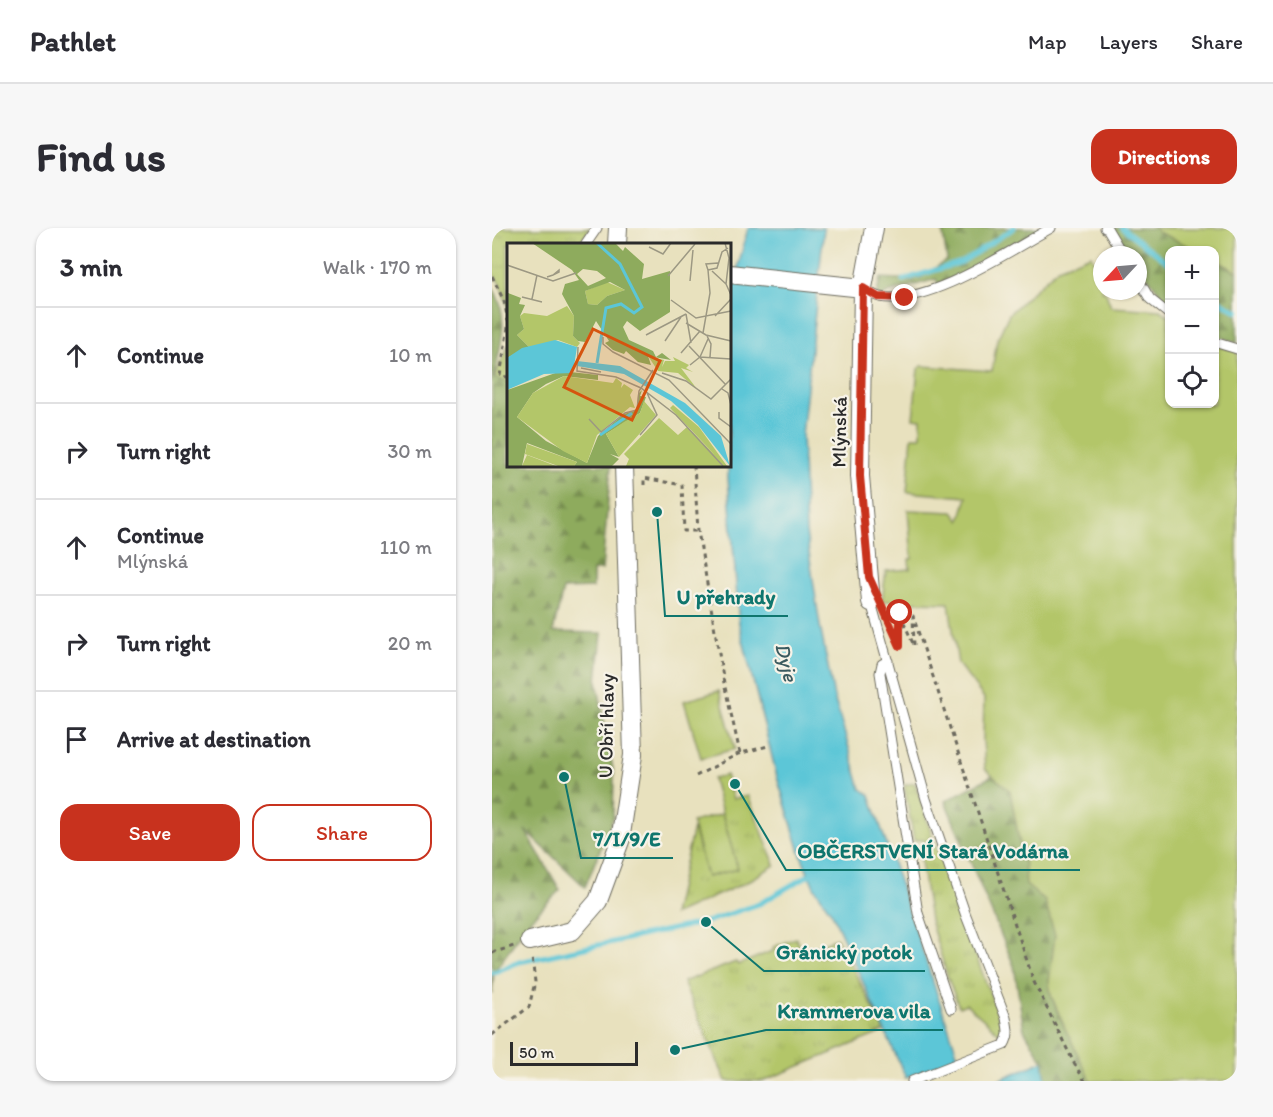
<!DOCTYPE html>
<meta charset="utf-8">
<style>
:root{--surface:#fff;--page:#f7f7f7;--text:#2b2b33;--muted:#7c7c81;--line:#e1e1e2;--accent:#c8321e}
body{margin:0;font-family:Itim,sans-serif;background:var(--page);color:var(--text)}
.controls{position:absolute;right:18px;top:18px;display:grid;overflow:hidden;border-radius:12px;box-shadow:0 2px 4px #0004}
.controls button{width:54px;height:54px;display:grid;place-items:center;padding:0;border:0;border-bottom:2px solid var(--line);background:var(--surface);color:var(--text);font:30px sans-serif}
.compass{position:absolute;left:601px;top:18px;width:54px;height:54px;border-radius:50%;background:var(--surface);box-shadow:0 2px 4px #0004;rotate:244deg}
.scale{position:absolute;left:18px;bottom:15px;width:128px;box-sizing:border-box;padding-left:6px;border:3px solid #2b2b2b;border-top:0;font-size:16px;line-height:21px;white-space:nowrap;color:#2b2b2b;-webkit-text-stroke:4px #f7f3e8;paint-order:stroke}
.stop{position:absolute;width:18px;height:18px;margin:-14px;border:4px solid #c8321e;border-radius:50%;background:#fff}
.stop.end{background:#c8321e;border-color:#fff;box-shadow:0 2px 6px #0008}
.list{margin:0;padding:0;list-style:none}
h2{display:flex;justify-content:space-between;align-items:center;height:78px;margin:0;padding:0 24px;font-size:26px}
h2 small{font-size:20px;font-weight:400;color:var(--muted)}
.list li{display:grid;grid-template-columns:39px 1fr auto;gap:18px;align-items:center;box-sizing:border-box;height:96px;padding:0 24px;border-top:2px solid var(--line)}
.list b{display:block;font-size:22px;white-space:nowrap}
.list p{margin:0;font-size:20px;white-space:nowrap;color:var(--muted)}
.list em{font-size:20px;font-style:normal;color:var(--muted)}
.actions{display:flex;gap:12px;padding:18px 24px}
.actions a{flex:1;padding:14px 0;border:2px solid var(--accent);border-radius:18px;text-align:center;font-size:21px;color:var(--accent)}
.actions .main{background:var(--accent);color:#fff}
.icon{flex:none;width:33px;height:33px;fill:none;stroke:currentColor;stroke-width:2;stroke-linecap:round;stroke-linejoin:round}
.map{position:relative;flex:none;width:745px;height:853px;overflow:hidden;border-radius:18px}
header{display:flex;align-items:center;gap:36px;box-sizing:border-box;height:84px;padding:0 30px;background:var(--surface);border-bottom:2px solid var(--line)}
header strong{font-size:28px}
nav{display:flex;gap:33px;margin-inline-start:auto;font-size:21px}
.intro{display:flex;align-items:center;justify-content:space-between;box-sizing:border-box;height:144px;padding:0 36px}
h1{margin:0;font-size:42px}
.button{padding:15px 27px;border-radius:18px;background:var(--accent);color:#fff;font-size:21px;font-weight:700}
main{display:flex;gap:36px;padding:0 36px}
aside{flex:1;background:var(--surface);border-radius:18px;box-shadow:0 2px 4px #0004}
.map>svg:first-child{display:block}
.grass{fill:url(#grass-tufts);stroke:#6f784a;stroke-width:1.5}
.forest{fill:url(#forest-firs);stroke:#5c6b44;stroke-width:1.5}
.garden{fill:#b3c669;stroke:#6f784a;stroke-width:1.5}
.water{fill:#5cc6d7;stroke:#447881;stroke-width:1.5}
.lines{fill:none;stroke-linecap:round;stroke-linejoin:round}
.stream{stroke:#5cc6d7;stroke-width:5}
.lane-casing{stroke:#6d6b5e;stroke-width:11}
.street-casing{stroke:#6d6b5e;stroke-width:20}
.path{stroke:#6d6b5e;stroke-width:3;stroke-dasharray:4.5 4.5;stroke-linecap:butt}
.lane{stroke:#fff;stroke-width:9}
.street{stroke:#fff;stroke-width:18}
.route{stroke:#c8321e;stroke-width:8}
.labels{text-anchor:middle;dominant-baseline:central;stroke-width:4.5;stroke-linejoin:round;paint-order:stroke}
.street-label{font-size:20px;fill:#2b2b2b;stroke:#f7f3e8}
.water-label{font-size:21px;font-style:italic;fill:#3a5a5f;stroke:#f7f3e8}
.inset-river{fill:none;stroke:#5cc6d7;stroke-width:3}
.inset-road{fill:none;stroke:#9c9883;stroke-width:1.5}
.view{fill:#d5540f;fill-opacity:0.15;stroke:#d5540f;stroke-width:3}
.inset-edge{fill:none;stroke:#2b2b2b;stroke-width:3}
.leader{fill:none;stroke:#0f766e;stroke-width:2}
.callout-dot{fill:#0f766e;stroke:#f7f3e8;stroke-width:2}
.callout-label{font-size:21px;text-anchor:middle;font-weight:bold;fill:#0f766e;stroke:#f7f3e8;stroke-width:4.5;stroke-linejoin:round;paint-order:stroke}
</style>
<header>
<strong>Pathlet</strong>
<nav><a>Map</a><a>Layers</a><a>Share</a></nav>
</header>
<div class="intro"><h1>Find us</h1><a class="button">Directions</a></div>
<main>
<aside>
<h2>3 min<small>Walk · 170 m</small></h2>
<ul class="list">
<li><svg class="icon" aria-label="ahead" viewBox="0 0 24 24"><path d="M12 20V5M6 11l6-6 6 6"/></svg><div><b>Continue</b></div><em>10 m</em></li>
<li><svg class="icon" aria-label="right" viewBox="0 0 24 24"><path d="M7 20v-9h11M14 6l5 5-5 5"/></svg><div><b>Turn right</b></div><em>30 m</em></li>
<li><svg class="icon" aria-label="ahead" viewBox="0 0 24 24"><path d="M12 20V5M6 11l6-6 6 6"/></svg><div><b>Continue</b><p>Mlýnská</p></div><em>110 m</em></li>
<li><svg class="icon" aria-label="right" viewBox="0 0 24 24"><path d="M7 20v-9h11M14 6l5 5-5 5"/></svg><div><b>Turn right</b></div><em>20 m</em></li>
<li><svg class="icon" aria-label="arrive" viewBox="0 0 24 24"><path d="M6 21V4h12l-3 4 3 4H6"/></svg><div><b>Arrive at destination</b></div></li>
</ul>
<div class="actions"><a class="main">Save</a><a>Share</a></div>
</aside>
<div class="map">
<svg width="745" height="853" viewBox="0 0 745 853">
<defs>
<pattern id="grass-tufts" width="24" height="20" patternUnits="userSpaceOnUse" patternTransform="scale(1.5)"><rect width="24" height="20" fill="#b3c669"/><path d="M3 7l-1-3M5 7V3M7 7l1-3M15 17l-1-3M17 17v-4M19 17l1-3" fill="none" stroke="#9aaa5b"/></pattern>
<pattern id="forest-firs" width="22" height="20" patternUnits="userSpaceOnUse" patternTransform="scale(1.5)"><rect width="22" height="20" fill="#8eab5d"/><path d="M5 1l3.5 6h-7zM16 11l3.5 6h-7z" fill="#748b4d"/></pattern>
</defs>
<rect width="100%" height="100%" fill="#f7f3e8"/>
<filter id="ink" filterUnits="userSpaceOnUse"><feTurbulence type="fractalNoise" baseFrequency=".0167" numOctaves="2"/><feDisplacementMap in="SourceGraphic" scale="12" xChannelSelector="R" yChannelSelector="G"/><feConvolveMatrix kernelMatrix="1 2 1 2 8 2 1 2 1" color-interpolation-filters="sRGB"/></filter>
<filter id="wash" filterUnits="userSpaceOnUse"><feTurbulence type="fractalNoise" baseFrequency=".008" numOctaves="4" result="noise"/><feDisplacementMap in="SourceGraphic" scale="24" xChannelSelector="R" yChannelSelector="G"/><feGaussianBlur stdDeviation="1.35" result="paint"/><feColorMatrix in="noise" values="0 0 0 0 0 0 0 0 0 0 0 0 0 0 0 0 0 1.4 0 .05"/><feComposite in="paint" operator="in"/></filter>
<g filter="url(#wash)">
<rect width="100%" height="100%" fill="#e8e1be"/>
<!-- grass -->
<path class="grass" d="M0,0H98L87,16H16V80L7,54L0,45Z
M16,117V154L2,151Z
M234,547L241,571L256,568L283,637L255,654L181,687L201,600L215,649L245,640L221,551Z
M423,555L443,617L510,798L509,807L474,776L467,779L456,750L438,692L427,620H433V612H422L412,557Z
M304,710L310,724L345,710L393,803L271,853H234L191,754L244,734L246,737L283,722L281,719Z"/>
<!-- forest -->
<path class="forest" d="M450,0H551L448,60L444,51L396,65L384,72L388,50L407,51L428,50L455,32Z
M619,0H663L666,4L705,22H678L677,77L646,36V27H640Z
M722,32L745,43V115L723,107Z
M0,58C19,88 8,118 2,150L16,154V237H119L110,342H101V360L71,361L61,404L110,405L105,453L122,547L121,590L93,659L33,602L68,662L38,692L2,744L0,766Z
M500,548L518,562L528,617L532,628L534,657L553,673L563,707L557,754L559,767L565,783L599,853H554L551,833L532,802L522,738L453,573Z"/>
<!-- garden -->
<path class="garden" d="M663,0H745V43L723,32L722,22H705L666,4Z
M599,27L610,54V63H613L619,79L668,82L677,88L678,176H722L723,117L745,123V853H599L573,800L559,767L557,754L563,707L553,673L534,657L532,628L528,617L518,563L493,541L491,512L492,470L466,436L457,375L390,373L394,343L418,341L417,331H420L416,282L461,284L468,293L475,269L415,264L420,209H429V191L421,190L426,141L430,138L500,143L505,112L517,86L566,40Z
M227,463L243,521L209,530L192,473Z
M230,586L246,641L215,649L200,594Z"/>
<!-- water -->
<path class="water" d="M256,0H332L310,207L314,304L328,398L342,469L369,561L378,567L466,828L414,850L340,685L322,659L309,627L285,549L247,396L236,250L239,66Z
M551,833L554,853H504Z"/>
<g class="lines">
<!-- stream -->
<path class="stream" d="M630,0L678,36
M411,52L470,34L522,0
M722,70L745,83
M0,745L27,734L214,694L267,676L322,644"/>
</g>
</g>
<g filter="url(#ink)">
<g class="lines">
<defs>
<path id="lane" d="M613,0H615L631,27
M94,16L105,0
M646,51L658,71L678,87
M371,60C376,63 382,68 388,69C436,78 517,23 559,0
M722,114L745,121
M379,374L434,571L473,685L514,790C516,801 518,807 512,817L420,853
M396,433L390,436L388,445L426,685L459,781"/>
<path id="street" d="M125,16L126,0
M237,46L371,60
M379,374L368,248L371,60L382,0
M38,713L80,703L106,673L128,613L141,527L132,237"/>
</defs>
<!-- lane casing -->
<use href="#lane" class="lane-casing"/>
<!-- street casing -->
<use href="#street" class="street-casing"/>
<!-- path -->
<path class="path" d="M0,48L12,73L16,93
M16,99L8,148L16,149
M202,237L206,303L232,455L248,525
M152,257V250L190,257L192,303H206
M403,408L408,418V385L422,418L421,388L542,754L583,837L593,853
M204,548L246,526L276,518
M0,725L22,718
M0,807L37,779L43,754L40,729"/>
<!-- lane -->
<use href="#lane" class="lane"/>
<!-- street -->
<use href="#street" class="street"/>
</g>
</g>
<g class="lines" filter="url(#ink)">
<!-- route -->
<path class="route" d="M408,385V418L377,349L368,248L371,60L386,69L413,70"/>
</g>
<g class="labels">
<!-- street labels -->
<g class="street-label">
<text transform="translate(347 204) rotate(-89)">Mlýnská</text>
<text transform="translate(114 498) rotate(-89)">U Obří hlavy</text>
</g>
<!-- water labels -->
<g class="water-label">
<text transform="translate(295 434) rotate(76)">Dyje</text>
</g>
</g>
<!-- overview -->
<g transform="translate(15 15)">
<rect width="224" height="224" fill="#e8e1be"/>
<path d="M100,39L118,47L100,53L90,62L81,61L78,48ZM60,63L67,73L66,93L73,100L70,104L51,97L22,104L10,92L17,86L13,73L17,70L40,73ZM141,113L157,117L155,124L158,118H168L166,114L182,122L179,125L186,129L174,125L190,146L171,130L151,128ZM20,212L49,223H15Z" fill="#b3c669"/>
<path d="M25,0H108L116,8L118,4L137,21L135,36L163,28V69L133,88L120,78L116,84L122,97L146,108L149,114L155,110L164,117L141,113L144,122L131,119L119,108L117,111L106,107L98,100L102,98L89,78L78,99L71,98L66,93L67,73L55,51L58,41L72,37L65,27ZM76,26L90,28L99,35L81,43L70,31ZM103,39L118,47L100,53L90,62L81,61L78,48ZM1,50L14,55L12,61L18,62L13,73L17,86L10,92L22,104L0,115ZM54,128L91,132V137L57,133L39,141L26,150L10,174L39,198L80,220L91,193L117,171L130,167L131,151L135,147L133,153L139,154L133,170L99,191L112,214L103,211L112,216L105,223H67L70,219L20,200L15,223H0V147Z" fill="#8eab5d" fill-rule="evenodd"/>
<path d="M57,133L106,140L109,135L115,140L114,145L117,141L126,147L123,152L128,165L123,164L90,192L80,220L56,208L10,174L26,150ZM137,158L149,172L112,214L99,191L117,179L127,189L117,179L133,170ZM166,162L192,184L220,223H119L122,216L117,211L152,175L171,192L180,184L208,212L163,165ZM20,201L70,219L67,223H51L18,211Z" fill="#b3c669"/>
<path d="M48,97L70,104L66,130L37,131L0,147V115L15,105ZM70,118L113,123L178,160L214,193L223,223L191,182L164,158L117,131L70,123Z" fill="#5cc6d7"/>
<path class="inset-river" d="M90,0L113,21L135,64L127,70L114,61L99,65L90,120M93,192L125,170"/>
<path class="inset-road" d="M218,0L222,15L219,41L224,52M142,4L156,11L164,0M0,22L46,38L69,30M201,27L210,25L215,9L221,5M201,27L199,21L211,20M205,28L219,41M161,33L188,1M40,34L46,32L52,29V27L46,32M183,38L186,7M15,54L35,59M25,56L30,32M164,57L189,75L224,68M179,71L184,100M208,73L224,56M179,80L199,92L224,98M196,90L203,50L201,27M139,92L179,71M200,93L204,101L203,114M96,94V101L106,109L162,137L224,201M158,98L174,74M182,103L219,142M71,104L70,128L109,134L134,145L169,172L216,223M174,110L193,88M193,114L201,96M183,122L193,114L224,116M74,125L94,129M155,130L179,138L204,156L224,136M215,146L221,150L224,162M212,169V175L224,184M82,176L94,189L118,170L130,167L132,148L146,127M133,192L150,172L140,150"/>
<path class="view" d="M86,86L153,118L125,177L57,144Z"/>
<rect width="224" height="224" class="inset-edge"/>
</g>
<!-- callouts -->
<path class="leader" d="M165 284L173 388H296M72 549L89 630H181M243 556L294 642H588M214 694L272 743H433M183 822L274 802H451"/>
<g class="callout-dot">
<circle cx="165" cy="284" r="6"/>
<circle cx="72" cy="549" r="6"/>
<circle cx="243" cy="556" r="6"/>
<circle cx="214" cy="694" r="6"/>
<circle cx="183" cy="822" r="6"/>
</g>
<g class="callout-label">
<text x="234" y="376">U přehrady</text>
<text x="135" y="618">7/I/9/E</text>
<text x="441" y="630">OBČERSTVENÍ Stará Vodárna</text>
<text x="352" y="731">Gránický potok</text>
<text x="362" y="790">Krammerova vila</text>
</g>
</svg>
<div class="controls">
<button>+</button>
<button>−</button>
<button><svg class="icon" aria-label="locate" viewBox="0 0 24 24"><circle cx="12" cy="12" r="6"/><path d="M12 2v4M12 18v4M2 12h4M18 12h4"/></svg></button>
</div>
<svg class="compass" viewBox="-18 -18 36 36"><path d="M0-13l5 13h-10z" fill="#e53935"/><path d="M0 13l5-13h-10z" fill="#7c7c81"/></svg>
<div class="scale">50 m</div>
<div class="stop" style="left:408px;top:385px"></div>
<div class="stop end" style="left:413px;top:70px"></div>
</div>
</main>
